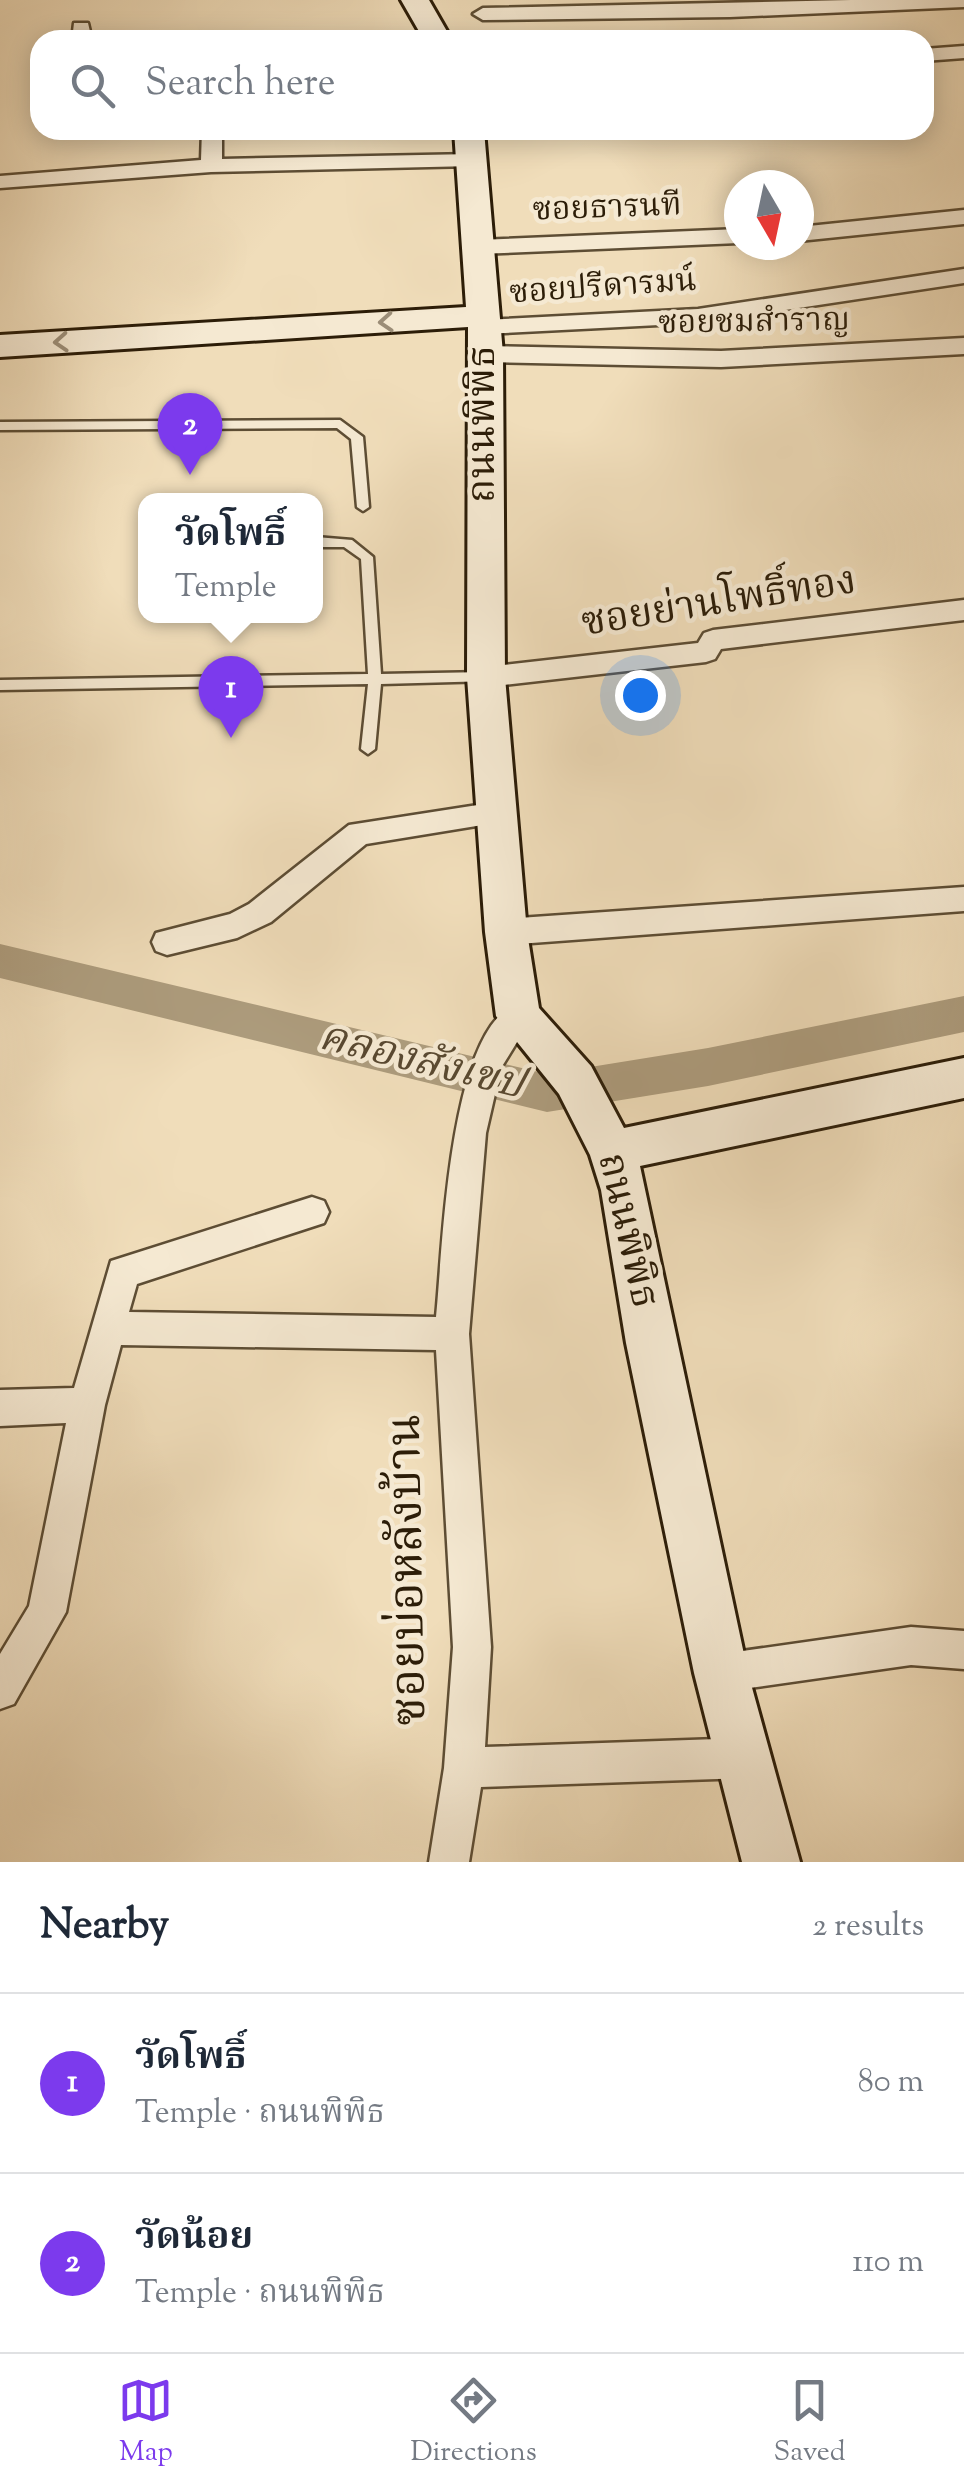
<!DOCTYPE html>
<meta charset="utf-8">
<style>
:root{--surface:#fff;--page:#f2f2f3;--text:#1f2937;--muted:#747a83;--line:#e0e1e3;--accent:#7c3aed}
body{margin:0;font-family:"Sorts Mill Goudy","Noto Serif Thai",serif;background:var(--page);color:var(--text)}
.compass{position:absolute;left:724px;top:170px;width:90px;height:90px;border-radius:50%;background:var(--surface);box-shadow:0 5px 25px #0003;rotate:171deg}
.you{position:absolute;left:640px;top:695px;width:35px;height:35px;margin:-25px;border:8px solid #fff;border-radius:50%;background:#1a73e8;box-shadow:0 0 0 15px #1a73e833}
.badge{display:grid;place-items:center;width:65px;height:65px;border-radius:50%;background:var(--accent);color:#fff;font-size:32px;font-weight:700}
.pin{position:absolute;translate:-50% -82px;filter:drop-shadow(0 2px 5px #0008)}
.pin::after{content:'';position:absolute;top:52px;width:35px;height:30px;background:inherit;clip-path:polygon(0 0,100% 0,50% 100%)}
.popup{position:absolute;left:138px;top:493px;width:185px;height:130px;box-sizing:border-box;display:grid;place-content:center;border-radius:20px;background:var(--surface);filter:drop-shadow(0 2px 8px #0005);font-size:32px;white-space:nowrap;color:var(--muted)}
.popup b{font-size:38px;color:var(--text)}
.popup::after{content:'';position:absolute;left:50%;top:100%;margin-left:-20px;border:20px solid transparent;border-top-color:var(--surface)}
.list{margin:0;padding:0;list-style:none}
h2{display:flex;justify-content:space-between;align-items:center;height:130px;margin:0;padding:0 40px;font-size:42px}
h2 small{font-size:32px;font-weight:400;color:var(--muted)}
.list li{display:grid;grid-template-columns:65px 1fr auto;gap:30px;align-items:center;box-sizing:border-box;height:180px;padding:0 40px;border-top:2px solid var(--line)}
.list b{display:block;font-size:38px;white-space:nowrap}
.list p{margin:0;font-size:32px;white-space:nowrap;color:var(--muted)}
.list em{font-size:32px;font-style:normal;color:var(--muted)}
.icon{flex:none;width:55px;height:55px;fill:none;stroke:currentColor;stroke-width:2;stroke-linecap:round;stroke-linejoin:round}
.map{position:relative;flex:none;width:964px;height:1862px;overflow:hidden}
.search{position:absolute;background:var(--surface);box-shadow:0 5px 25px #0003;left:30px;right:30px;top:30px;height:110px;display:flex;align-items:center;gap:25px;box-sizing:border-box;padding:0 35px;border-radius:30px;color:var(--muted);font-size:38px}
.sheet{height:490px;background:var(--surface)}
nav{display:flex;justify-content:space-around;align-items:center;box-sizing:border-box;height:140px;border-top:2px solid var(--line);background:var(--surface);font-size:28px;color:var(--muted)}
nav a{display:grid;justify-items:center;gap:5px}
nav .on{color:var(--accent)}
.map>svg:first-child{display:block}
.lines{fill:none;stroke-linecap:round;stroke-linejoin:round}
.canal{fill:#ad9c7d;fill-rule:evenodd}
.lane-casing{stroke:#5d4d34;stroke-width:5}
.street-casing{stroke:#5d4d34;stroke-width:5}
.secondary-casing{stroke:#2c1d08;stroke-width:6}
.lane{fill:#f5e9d2;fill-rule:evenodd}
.street{fill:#f5e9d2;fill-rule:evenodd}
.secondary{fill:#f5e9d2;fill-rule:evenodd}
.oneway{stroke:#9b8d77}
.labels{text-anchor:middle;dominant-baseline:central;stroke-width:9;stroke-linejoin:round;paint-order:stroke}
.far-street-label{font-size:32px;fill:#2c1d08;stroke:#f5e9d2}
.street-label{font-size:40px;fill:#2c1d08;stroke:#f5e9d2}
.water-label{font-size:42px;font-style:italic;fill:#594931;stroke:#f5e9d2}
.near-street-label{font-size:48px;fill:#2c1d08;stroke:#f5e9d2}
</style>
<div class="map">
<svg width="964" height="1862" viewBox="0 0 964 1862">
<rect width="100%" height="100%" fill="#f0ddba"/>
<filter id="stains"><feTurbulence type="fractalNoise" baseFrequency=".002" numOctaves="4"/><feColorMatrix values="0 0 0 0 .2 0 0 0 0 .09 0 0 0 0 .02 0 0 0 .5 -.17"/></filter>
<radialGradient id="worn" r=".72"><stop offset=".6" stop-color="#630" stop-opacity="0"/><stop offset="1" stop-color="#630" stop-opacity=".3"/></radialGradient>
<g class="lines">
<!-- canal -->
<path class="canal" d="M0,944L547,1074L708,1048L964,996V1032L708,1086L547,1112L0,978Z"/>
<defs>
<path id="lane" d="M340,420L363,437L369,507L363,511L357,507L351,439L337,428L0,430V422Z
M316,537L352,540L373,557L381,674L486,672L493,677L491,681L381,684L375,749L368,754L361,749L368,684L0,690V680L368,674L361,559L344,547H316Z"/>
<path id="street" d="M851,0H964V7L730,17L483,20L473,14L483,8Z
M74,23H88L92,40H72Z
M964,46V58L924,61V49Z
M202,130H222V159L473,154L484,160L473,166L211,172L0,188V176L201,160Z
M964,210V224L799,241V227Z
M739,229V243L478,254L467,247L478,240Z
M964,269V283L698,323L484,334L472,327L484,320L698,309Z
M964,338V354L721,367L486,362L474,354L486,346L721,351Z
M964,600V620L721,649L715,659L706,662L486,687L472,677L486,667L698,643L704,633L713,630Z
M497,802L507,805L511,813L507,821L366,844L271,922L237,938L167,955L156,951L152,942L156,933L230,914L249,904L349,825Z
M964,887V911L506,945L495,941L491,932L495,923L506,919Z
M518,1003L529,1007L533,1016L501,1068L486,1133L469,1334L491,1647L485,1747L747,1738L761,1744L767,1758L761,1772L747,1778L481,1787L469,1862H429L444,1768L453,1647L436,1350L121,1345L105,1405L66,1612L14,1704L0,1709V1654L29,1606L66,1423L0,1426V1390L74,1388L111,1261L312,1197L324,1201L329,1212L324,1223L137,1284L129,1312L436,1317C443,1251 448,1028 518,1003Z
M911,1627L964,1631V1669L911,1665L721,1692L707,1687L702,1673L707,1659L721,1654Z"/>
<path id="secondary" d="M401,0H429L452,40H424Z
M454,130H484L503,354L505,677L527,932L539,1008L591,1066L624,1128L964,1058V1098L640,1166L748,1673L800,1862H742L694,1673L626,1343L601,1190L590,1155L559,1094L496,1016L485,932L467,677L468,327L0,357V335L466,307Z"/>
</defs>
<!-- lane casing -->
<use href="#lane" class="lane-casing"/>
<!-- street casing -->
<use href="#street" class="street-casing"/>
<!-- secondary casing -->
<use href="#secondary" class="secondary-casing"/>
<!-- lane -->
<use href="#lane" class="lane"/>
<!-- street -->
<use href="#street" class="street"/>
<!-- secondary -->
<use href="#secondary" class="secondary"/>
</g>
<!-- one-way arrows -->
<defs><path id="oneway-chevron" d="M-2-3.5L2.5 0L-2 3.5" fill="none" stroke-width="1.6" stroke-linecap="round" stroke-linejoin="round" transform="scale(2.5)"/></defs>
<g class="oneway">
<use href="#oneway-chevron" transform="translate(386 322) rotate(176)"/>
<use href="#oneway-chevron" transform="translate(61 342) rotate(176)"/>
</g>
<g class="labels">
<!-- far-street labels -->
<g class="far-street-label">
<text transform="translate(607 209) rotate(-2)">ซอยธารนที</text>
<text transform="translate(603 288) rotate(-4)">ซอยปรีดารมน์</text>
<text transform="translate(754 323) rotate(-1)">ซอยชมสำราญ</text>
</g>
<!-- street labels -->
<g class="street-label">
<text transform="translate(484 424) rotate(-90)">ถนนพิพิธ</text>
<text transform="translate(719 604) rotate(-9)">ซอยย่านโพธิ์ทอง</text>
<text transform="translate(626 1231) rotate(77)">ถนนพิพิธ</text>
</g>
<!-- water labels -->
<g class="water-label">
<text transform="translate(421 1063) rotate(14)">คลองสังเขป</text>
</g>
<!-- near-street labels -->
<g class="near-street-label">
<text transform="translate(410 1570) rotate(-91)">ซอยบ่อหลังบ้าน</text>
</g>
</g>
<rect width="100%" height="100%" filter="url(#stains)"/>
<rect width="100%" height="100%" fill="url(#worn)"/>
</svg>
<svg class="compass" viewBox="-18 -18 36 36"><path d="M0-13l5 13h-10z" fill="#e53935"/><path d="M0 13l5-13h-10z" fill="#747a83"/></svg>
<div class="you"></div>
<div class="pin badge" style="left:231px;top:738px">1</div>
<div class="popup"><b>วัดโพธิ์</b>Temple</div>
<div class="pin badge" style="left:190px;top:475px">2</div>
<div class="search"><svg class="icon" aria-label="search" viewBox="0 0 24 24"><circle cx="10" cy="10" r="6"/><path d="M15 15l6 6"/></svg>Search here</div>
</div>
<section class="sheet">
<h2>Nearby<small>2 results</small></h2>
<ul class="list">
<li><span class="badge">1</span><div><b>วัดโพธิ์</b><p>Temple · ถนนพิพิธ</p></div><em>80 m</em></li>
<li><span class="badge">2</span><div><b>วัดน้อย</b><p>Temple · ถนนพิพิธ</p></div><em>110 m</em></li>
</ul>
</section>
<nav>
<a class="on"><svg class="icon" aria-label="map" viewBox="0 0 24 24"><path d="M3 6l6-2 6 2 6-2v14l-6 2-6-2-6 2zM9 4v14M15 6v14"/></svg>Map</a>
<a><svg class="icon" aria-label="directions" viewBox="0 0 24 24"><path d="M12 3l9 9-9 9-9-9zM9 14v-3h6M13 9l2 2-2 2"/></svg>Directions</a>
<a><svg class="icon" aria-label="saved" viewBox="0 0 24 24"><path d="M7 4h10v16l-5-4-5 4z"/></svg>Saved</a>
</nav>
